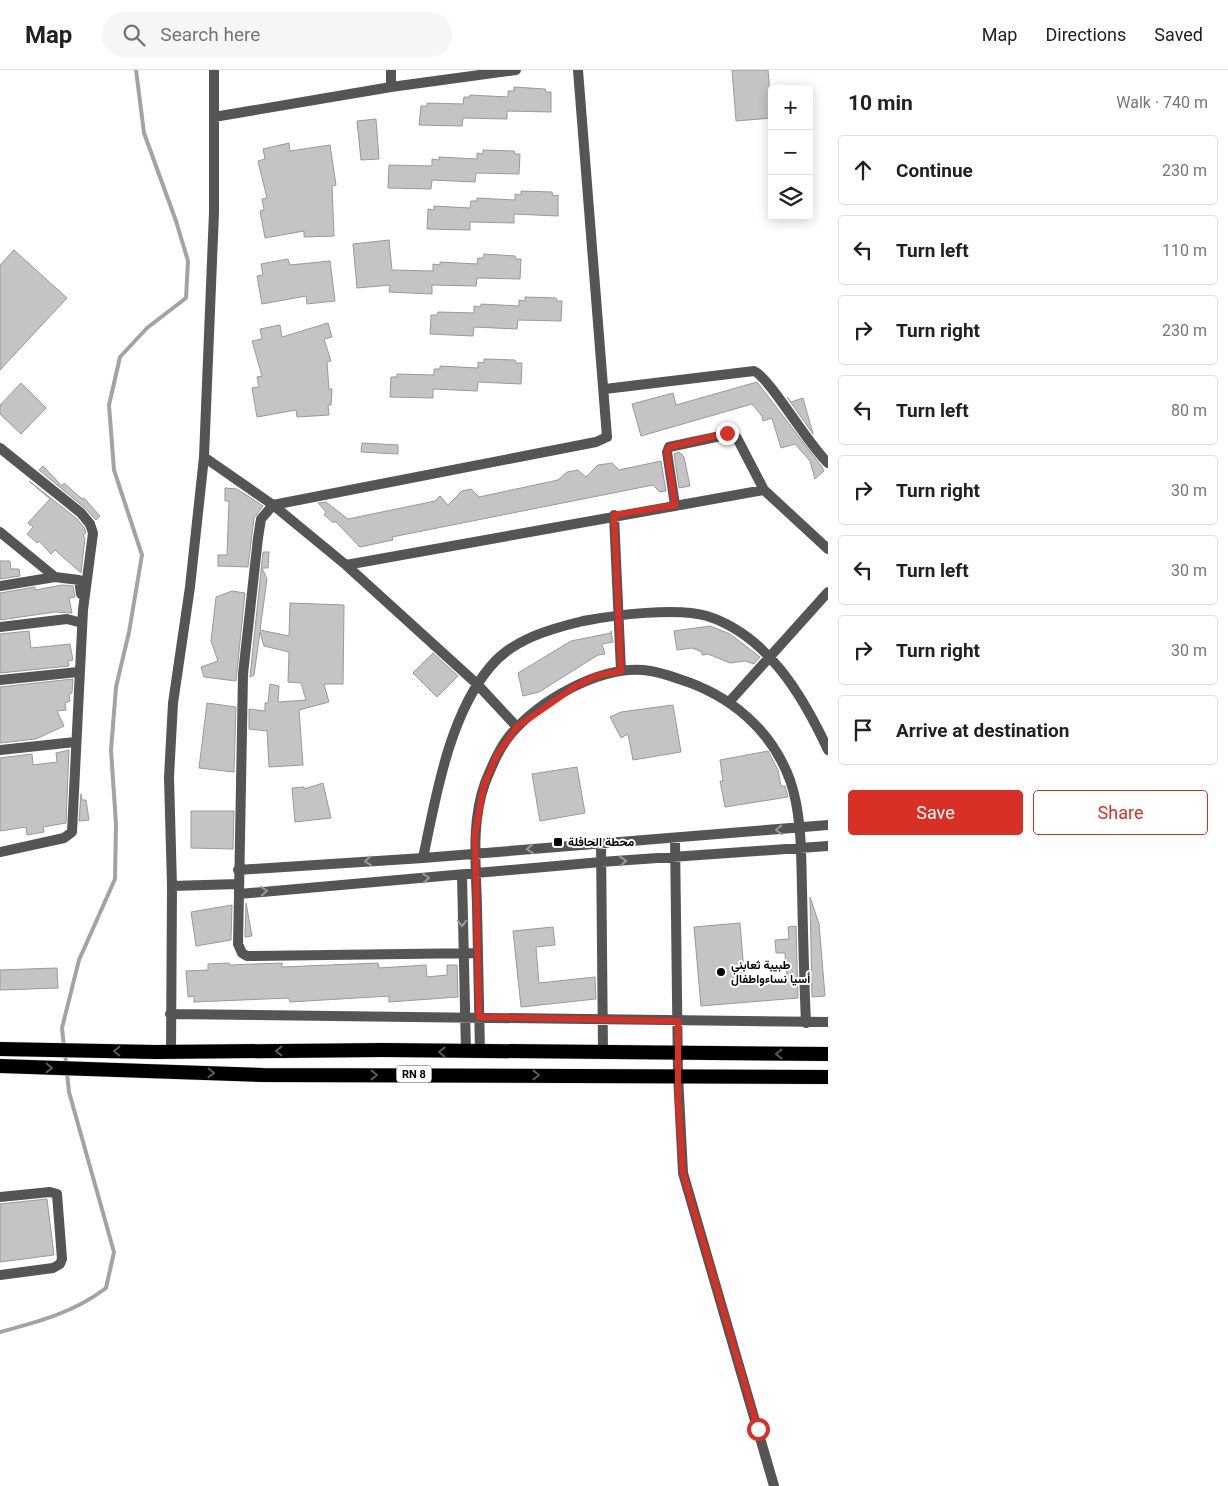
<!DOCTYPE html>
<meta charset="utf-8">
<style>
:root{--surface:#fff;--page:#f6f6f6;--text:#202124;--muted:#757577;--line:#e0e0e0;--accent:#d93025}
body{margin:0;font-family:Roboto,Vazirmatn,sans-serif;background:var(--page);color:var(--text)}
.controls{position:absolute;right:15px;top:15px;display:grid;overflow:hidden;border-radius:5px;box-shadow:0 2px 12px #0003}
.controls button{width:45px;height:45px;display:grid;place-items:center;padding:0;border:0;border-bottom:1px solid var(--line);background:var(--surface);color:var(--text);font:25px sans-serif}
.stop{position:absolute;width:15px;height:15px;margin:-11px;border:4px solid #d93025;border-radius:50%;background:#fff}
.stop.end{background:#d93025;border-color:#fff;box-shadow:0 1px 5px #0008}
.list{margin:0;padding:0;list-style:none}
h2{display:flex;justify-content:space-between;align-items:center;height:65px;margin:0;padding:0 20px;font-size:21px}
h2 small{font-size:16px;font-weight:400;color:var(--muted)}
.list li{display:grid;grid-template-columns:32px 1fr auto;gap:15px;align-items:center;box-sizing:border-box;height:70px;margin:0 10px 10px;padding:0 10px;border:1px solid var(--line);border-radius:5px}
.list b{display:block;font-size:19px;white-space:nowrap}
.list em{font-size:16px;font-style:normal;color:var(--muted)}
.actions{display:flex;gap:10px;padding:15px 20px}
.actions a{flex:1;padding:11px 0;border:1px solid var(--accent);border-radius:5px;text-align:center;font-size:18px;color:var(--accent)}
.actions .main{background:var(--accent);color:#fff}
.icon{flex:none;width:28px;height:28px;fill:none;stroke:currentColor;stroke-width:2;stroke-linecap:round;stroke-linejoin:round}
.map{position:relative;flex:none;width:828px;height:1416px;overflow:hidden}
header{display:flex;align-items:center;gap:30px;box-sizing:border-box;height:70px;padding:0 25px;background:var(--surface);border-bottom:1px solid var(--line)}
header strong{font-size:24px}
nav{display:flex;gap:28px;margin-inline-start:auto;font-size:18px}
.search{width:350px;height:45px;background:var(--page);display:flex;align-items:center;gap:12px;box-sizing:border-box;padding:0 18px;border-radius:28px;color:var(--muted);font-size:19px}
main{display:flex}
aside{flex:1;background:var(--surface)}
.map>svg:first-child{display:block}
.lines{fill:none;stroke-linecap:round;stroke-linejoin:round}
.stream{stroke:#a3a3a3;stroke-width:4}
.building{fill:#c4c4c4;stroke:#999}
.trunk-casing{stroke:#dbdbdb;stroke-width:15}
.minor{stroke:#555;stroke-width:10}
.trunk{stroke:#000;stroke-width:14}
.oneway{stroke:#999}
.oneway2{stroke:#595959}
.route{stroke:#d93025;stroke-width:6}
.poi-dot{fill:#000;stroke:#fff;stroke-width:2}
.labels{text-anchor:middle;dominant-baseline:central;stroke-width:4;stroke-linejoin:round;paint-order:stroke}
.shield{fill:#fff;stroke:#4c4c4c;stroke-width:1}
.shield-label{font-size:11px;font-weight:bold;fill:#000}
.poi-label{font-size:12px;font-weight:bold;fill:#000;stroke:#fff;text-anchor:start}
</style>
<header>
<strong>Map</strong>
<div class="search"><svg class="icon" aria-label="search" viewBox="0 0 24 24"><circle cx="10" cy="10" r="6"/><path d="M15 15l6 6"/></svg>Search here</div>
<nav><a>Map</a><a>Directions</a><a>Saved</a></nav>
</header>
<main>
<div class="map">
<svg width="828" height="1416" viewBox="0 0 828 1416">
<rect width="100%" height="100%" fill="#fff"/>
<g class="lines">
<!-- stream -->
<path class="stream" d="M64,977L62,958L79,890L115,809L116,754L111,680L116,617L129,562L142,485L114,400L109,335L120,287L147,258L186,228L188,191L176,151L144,63L136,0
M0,1262C38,1252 75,1242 106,1218L114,1182L69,1022L65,984"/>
</g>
<!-- building -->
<path class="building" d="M732,0H768L772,48L736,51Z
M514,17L545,19L546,22H551V42L507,41V49L463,48L462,56L419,55L421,36H427V33L463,34L464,27H470V25L508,27V21H514Z
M376,49L379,89L361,90L357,51Z
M289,73L290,81L330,75L336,115L332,116L334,166L304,167V161L265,168L260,141L264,140L262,129L267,128L258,91L265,89L263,79Z
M483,80L514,81L515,84H520L519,104L476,103L475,112L432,110L431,119L388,118L389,95L432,96V89L439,90V87L477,89V83L483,84Z
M521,121L552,122L553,126L558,125V146L514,144V153L470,152V160L427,159L428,139L434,140V136L470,138L471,131H477V128L515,130V124L521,125Z
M389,170L392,200L433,201V194L440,195V192L477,194L478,188H483L484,184L515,186L516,189H521L520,209L477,208L476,216L432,215V224L389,222L390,215L357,218L353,174Z
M14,180L67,228L0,300V195Z
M288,189L290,195L330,191L335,231L307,234L306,226L262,234L257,206L263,205L261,194Z
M525,227L556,228L557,231H562L561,251L518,250L517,259L474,257L473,266L430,264L431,245H437L438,242L474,243V236L481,237V234L519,236V230L525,231Z
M328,253L332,267L324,269L331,291L327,292L329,319H332L331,335H328L329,345L297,347L296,340L257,347L252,318L259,317L257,307L262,306L252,271L262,269L260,259L280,255L282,267Z
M484,289L515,290L516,293H522L521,314L478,312L477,321L433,319V328L390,327L391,307H397V304L434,305V299H440V296L478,298V292L484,293Z
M757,312L822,397L824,401L815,409L810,391L795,374L781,378L772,348L763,351L762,346L752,334L641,366L632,334L673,323L676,335Z
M21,313L46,338L21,364L0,344V335Z
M787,327L791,332L803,328L813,364Z
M362,373L398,375V384L361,382Z
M679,382L684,387L690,416L679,418L674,384Z
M661,391L666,421L660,422L653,415L392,467L393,470L360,477L335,451L334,453L324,445L326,442L318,433L326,432L348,449L435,431L440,426L448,435L462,421L471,419L479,427L558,410L567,402L578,400L586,407L598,395L612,393L619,400Z
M43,396L62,416L64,413L82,429L84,428L100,446L96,450L85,438L39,400Z
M29,411L76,448L84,457L86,463L83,465L85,468L81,503L55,480L51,484L39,471L37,473L27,464L33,457L28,453L50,429Z
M225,418L237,419L263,436L254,448L248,497L218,496V485H227L229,431H225Z
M263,482H269L268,498H262L267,509L260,560L289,566L290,533L344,535L343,614H324L329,632L299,640L303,695L269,697L267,661L249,659V639L265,641V633H268L270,614L279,616L278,632L306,630L301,613L288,612L289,582L264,576L260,562L254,605L250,607Z
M0,491H10L11,499H19L20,506L0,509Z
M62,515L73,516L75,527L69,528L72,543L55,542L0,550V523L35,517V520Z
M232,521L245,523L236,611L204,607L201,597L218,591L211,571L216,527Z
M710,556L730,564L760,587L754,594L745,591L730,593L708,584L702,585V582L692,578L677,580L674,561Z
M29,561L31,578L70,574L73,590L68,591L69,596L0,603V564Z
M611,561L613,572L602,574L605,584L598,585L539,622L523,626L518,603L571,571L611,563Z
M433,583L458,606L437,627L413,603Z
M73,609L72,623L69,624L70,631L65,633L66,640L57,641L64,656L36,669L0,673V617Z
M207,633L236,637L234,702L199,698Z
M673,635L681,682L633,690L628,664L621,668L610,647L621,642Z
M69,680L66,753L43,757L44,762L27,765L26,757L0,761V688L32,684L33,695L57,692L56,683Z
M768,681L778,700L781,716H785L788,727L725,737L720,711H723L720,690Z
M577,697L585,743L540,751L532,704Z
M323,713L331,748L295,752L292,718L304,717V719Z
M81,724L82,730H86L89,750L79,751Z
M191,741H234L233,779L191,778Z
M810,827L819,854L825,926L812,927Z
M246,833L252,866L245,867Z
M232,835L231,870L196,876L191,842Z
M740,853L745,915L787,912L785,883H776L775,870L789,869L788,857L796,856L798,928L701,936L694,857Z
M553,857L555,875L536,877L539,913L595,907L596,929L521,937L513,861Z
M229,893L230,895L282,893V897L378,893L379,898L426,895L427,907L447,905V895H457L458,927L389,932V926L290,932L289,928L194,932V926L188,927L186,901L208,900V894Z
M57,898L58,918L0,920V900Z
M47,1129L54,1185L0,1192V1134Z"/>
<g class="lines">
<defs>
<path id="trunk" d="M0,979L156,982L383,980L828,984
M0,996L263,1005L828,1007"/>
</defs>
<!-- trunk casing -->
<use href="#trunk" class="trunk-casing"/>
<!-- minor -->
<path class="minor" d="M391,0V17
M578,0L607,367L596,372L273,435L261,449L258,468L243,604L239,824L601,792L828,776
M214,47L391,17L516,0
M605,319L754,301C770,308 808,375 828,393
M0,378L81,443L90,454L93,463L83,540L72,762L64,768L0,782
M204,387L273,435L346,495L477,614L517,657
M675,435L667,382L669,377L730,364L737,368L764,420L828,479
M614,445L621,601
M0,462L55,507L79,510L81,524
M346,495L764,420
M0,516L55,507
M0,557L67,549L82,553
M0,610L78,602
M730,631L828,522
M0,680L75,672
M675,768L678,1005L683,1103L774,1416
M601,773L603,982
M423,788C436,726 449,646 490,597C513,569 550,559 583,551C615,545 677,537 707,546C767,565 803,626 828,680
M238,800L423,788L828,755
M462,805L466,982
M172,816L238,814
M239,824L238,874L242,883L247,886L478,883
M170,944L828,952
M171,982L172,816L169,707L173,633L190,517L204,387L214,142V0
M480,982C479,933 478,884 477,836C476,795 471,752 485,713C492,696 499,678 511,664C540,630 598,597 643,600C655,601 668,605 679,609C730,625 771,659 790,710C802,745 801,783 802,819C803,864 804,908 806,953
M0,1127L50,1122L57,1124L62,1189L60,1194L53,1198L0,1205"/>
<!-- trunk -->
<use href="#trunk" class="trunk"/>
</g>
<!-- one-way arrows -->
<defs><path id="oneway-chevron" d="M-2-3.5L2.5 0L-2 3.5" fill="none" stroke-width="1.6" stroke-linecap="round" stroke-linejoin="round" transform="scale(1.25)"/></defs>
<g class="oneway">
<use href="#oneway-chevron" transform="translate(779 760) rotate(176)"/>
<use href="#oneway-chevron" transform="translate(530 779) rotate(175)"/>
<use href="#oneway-chevron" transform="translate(368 791) rotate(176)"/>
<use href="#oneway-chevron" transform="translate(623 791) rotate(-4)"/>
<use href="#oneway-chevron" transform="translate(426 808) rotate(-5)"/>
<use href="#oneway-chevron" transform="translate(264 821) rotate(-5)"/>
<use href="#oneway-chevron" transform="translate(462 853) rotate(90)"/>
</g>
<g class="oneway2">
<use href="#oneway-chevron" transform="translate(117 981) rotate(-179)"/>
<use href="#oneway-chevron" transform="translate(279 981) rotate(180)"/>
<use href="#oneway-chevron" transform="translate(442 982) rotate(-179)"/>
<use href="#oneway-chevron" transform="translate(779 984) rotate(-180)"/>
<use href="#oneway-chevron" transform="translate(49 998) rotate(2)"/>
<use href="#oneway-chevron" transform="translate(211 1003) rotate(2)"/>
<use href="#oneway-chevron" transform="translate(374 1005)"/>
<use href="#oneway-chevron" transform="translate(536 1005)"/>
</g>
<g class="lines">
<!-- route -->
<path class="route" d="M727,363L669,377L667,382L675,435L614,445L621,601L596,606L576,616L517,657L497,685L484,715L475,764L479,947L678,951V1027L683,1103L758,1359"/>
</g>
<!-- markers -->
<g class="poi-dot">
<rect x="553" y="767" width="10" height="10" rx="2.5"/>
<circle cx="721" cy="902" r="5"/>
</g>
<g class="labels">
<!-- shield labels -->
<rect class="shield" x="396.5" y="995.5" width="35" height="17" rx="4"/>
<g class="shield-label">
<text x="414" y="1004">RN 8</text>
</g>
<!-- poi labels -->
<g class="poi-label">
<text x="568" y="772">محطة الحافلة</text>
<text x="731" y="895">طبيبة ثعابني<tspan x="731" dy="14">أسيا نساءواطفال</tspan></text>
</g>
</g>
</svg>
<div class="controls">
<button>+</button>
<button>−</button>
<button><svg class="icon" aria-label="layers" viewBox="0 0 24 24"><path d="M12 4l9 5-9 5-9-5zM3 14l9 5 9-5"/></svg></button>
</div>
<div class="stop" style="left:758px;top:1359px"></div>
<div class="stop end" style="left:727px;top:363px"></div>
</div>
<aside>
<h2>10 min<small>Walk · 740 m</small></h2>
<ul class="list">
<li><svg class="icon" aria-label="ahead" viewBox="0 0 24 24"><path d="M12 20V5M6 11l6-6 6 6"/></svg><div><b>Continue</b></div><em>230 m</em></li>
<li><svg class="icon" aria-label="left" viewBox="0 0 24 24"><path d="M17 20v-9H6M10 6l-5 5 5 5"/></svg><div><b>Turn left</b></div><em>110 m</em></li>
<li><svg class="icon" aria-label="right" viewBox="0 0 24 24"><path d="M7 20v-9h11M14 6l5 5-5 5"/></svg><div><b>Turn right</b></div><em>230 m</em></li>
<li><svg class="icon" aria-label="left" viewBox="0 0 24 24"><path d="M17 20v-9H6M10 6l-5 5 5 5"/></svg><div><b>Turn left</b></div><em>80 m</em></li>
<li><svg class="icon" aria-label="right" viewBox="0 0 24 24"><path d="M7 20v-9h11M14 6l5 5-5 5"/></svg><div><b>Turn right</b></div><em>30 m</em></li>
<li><svg class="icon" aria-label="left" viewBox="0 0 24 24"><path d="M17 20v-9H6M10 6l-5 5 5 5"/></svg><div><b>Turn left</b></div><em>30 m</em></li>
<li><svg class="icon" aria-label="right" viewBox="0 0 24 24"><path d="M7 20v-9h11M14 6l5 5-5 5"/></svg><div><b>Turn right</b></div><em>30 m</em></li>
<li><svg class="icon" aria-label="arrive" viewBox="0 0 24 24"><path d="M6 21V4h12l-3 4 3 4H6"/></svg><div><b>Arrive at destination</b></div></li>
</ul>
<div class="actions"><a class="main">Save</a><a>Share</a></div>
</aside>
</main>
